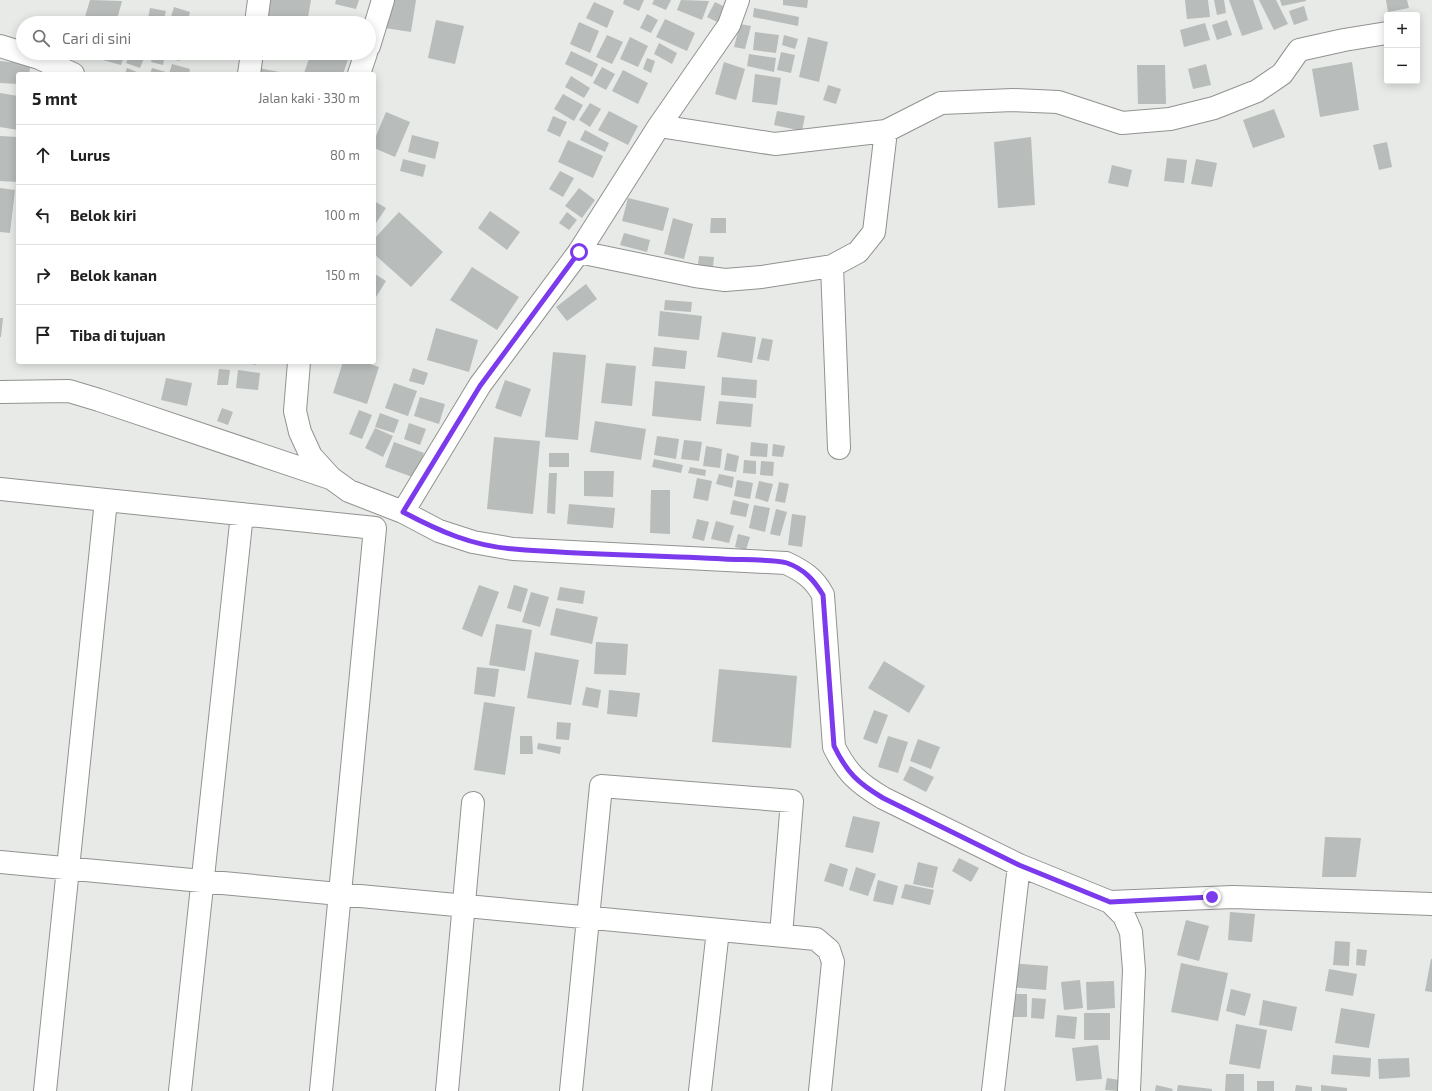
<!DOCTYPE html>
<html lang="id">
<meta charset="utf-8">
<style>
:root{--surface:#fff;--page:#f2f2f2;--text:#222;--muted:#767676;--line:#e0e0e0}
body{margin:0;font-family:"Exo 2",sans-serif;background:var(--page);color:var(--text)}
.controls{position:absolute;right:12px;top:12px;display:grid;overflow:hidden;border-radius:4px;box-shadow:0 2px 10px #0003}
.controls button{width:36px;height:36px;display:grid;place-items:center;padding:0;border:0;border-bottom:1px solid var(--line);background:var(--surface);color:var(--text);font:20px sans-serif}
.stop{position:absolute;width:12px;height:12px;margin:-9px;border:3px solid #7c3aed;border-radius:50%;background:#fff}
.stop.end{background:#7c3aed;border-color:#fff;box-shadow:0 1px 4px #0008}
.list{margin:0;padding:0;list-style:none}
h2{display:flex;justify-content:space-between;align-items:center;height:52px;margin:0;padding:0 16px;font-size:17px}
h2 small{font-size:13px;font-weight:400;color:var(--muted)}
.list li{display:grid;grid-template-columns:26px 1fr auto;gap:12px;align-items:center;box-sizing:border-box;height:60px;padding:0 16px;border-top:1px solid var(--line)}
.list b{display:block;font-size:15px;white-space:nowrap}
.list em{font-size:13px;font-style:normal;color:var(--muted)}
.icon{flex:none;width:22px;height:22px;fill:none;stroke:currentColor;stroke-width:2;stroke-linecap:round;stroke-linejoin:round}
.map{position:relative;flex:none;width:1432px;height:1091px;overflow:hidden}
.search{position:absolute;background:var(--surface);box-shadow:0 2px 10px #0003;left:16px;top:16px;width:360px;height:44px;display:flex;align-items:center;gap:10px;box-sizing:border-box;padding:0 14px;border-radius:22px;color:var(--muted);font-size:15px}
.panel{position:absolute;background:var(--surface);box-shadow:0 2px 10px #0003;left:16px;top:72px;width:360px;height:292px;border-radius:4px}
.map>svg:first-child{display:block}
.building{fill:#b8bcba}
.lines{fill:none;stroke-linecap:round;stroke-linejoin:round}
.minor-casing{stroke:#919390;stroke-width:24}
.minor{stroke:#fff;stroke-width:22}
.route{stroke:#7c3aed;stroke-width:5}
</style>
<div class="map">
<svg width="1432" height="1091" viewBox="0 0 1432 1091">
<rect width="100%" height="100%" fill="#e7eae6"/>
<!-- building -->
<path class="building" d="M90,0L122,1L116,23H93L84,20Z
M268,0H311L307,23H264Z
M336,0H359L356,9L335,4Z
M389,0H416L411,32L385,28Z
M624,0H644L639,11L623,4Z
M654,0H671L666,10L652,4Z
M681,0L709,1L702,20L677,10Z
M783,0H808L807,8L783,5Z
M1185,0H1208L1210,17L1187,19Z
M1214,0H1224L1226,13L1217,15Z
M1229,0H1253L1263,29L1242,36Z
M1259,0H1276L1288,24L1274,30Z
M1280,0H1306V1L1282,6Z
M1386,0H1407L1409,8L1388,12Z
M594,2L614,11L607,28L586,18Z
M715,2L727,8L719,23L707,17Z
M1304,6L1308,20L1294,25L1289,11Z
M174,7L190,12L187,23H169Z
M150,8L166,11L163,23H147Z
M754,8L799,17L798,26L753,17Z
M647,14L658,20L651,33L640,28Z
M210,16L225,18V23H209Z
M230,17L244,19L243,23H229Z
M665,19L695,33L687,51L656,37Z
M436,20L464,26L455,64L428,58Z
M1227,20L1232,35L1217,40L1212,25Z
M579,22L599,31L590,53L570,44Z
M1205,23L1210,40L1184,47L1180,30Z
M740,24L751,26L745,49L734,47Z
M755,32L779,35L776,53L753,50Z
M607,35L623,42L612,64L596,57Z
M784,35L798,39L795,49L782,45Z
M630,37L648,46L638,67L620,59Z
M808,37L828,42L819,82L799,77Z
M659,43L677,53L672,64L654,54Z
M571,51L598,64L592,77L565,64Z
M781,52L795,55L791,73L777,70Z
M100,53H125L121,65L99,59Z
M130,53H146L140,68L126,63Z
M153,53L165,54L163,65L151,62Z
M168,53H181L180,61L167,58Z
M311,53H350L343,74H309L304,73Z
M749,54L776,58L774,72L747,66Z
M647,58L655,61L651,73L643,69Z
M0,61L31,64L29,74H18V84L0,83Z
M724,62L745,69L736,100L715,94Z
M1352,62L1359,110L1320,117L1312,69Z
M172,64L190,69L189,74H169Z
M1206,64L1211,85L1193,89L1188,69Z
M1137,65H1165L1166,104H1138Z
M253,67L285,73V74H252Z
M602,67L615,74L606,90L593,83Z
M127,68L142,74H125Z
M152,68L166,72L165,74H150Z
M623,70L648,83L638,104L612,91Z
M755,74L781,78L777,105L752,102Z
M571,76L590,88L584,98L565,87Z
M828,85L841,89L836,104L823,100Z
M0,93L18,96V130L0,127Z
M563,94L583,105L574,121L554,109Z
M590,103L601,109L590,127L579,120Z
M1274,109L1285,137L1253,148L1243,120Z
M609,111L638,126L628,145L598,130Z
M777,111L805,116L802,131L774,125Z
M386,112L410,122L395,157L374,148V141Z
M553,116L567,122L560,137L547,131Z
M585,130L609,143L605,152L580,140Z
M412,135L439,142L435,159L408,152Z
M0,136L18,137V182L0,181Z
M1031,137L1035,205L998,208L994,142Z
M568,140L603,156L593,178L558,162Z
M1387,142L1392,167L1379,170L1373,145Z
M1167,158L1187,160L1184,183L1164,181Z
M403,159L426,165L423,177L400,171Z
M1196,159L1217,163L1212,187L1191,184Z
M1112,165L1132,170L1128,187L1108,183Z
M560,171L574,178L563,197L549,189Z
M0,188L15,190L10,233L0,232Z
M579,188L595,200L582,218L565,206Z
M628,198L669,208L663,231L622,221Z
M374,201L386,208L376,223L374,222Z
M490,211L520,232L507,250L478,228Z
M399,212L443,252L411,287L374,254V239Z
M567,212L577,220L569,230L559,223Z
M673,218L693,224L684,259L664,254Z
M711,218H726V233H710Z
M624,233L650,240L647,252L620,245Z
M699,256L714,257L712,276L697,274Z
M472,267L519,297L497,330L450,300Z
M375,274L386,281L376,297L374,296Z
M586,284L597,299L567,321L556,307Z
M665,300L692,302L691,312L664,310Z
M660,311L702,316L699,340L658,336Z
M0,318H3L1,337H0Z
M436,328L478,340L469,372L427,360Z
M722,332L756,337L752,363L717,357Z
M762,338L773,340L769,361L757,359Z
M654,347L687,351L685,369L652,366Z
M553,352L586,355L578,440L545,437Z
M245,362H256V365Z
M343,362H364L379,367L367,404L333,393Z
M606,363L636,366L632,406L601,403Z
M413,368L428,373L424,385L409,381Z
M219,369L230,370L228,385H217Z
M238,370L260,373L258,390L236,388Z
M722,377L757,380L756,398L721,395Z
M166,378L192,383L187,406L161,400Z
M505,380L531,389L521,417L495,408Z
M655,381L705,386L701,421L652,416Z
M394,383L417,391L408,416L385,408Z
M420,397L445,404L439,424L414,416Z
M719,401L753,404L751,427L716,424Z
M222,408L233,412L228,425L217,421Z
M359,410L372,415L362,439L349,434Z
M380,413L399,420L394,433L375,427Z
M595,421L646,429L641,460L590,452Z
M409,423L426,429L420,445L404,439Z
M375,428L393,436L383,457L365,448Z
M657,436L679,439L676,459L654,455Z
M494,437L540,441L533,514L487,509Z
M684,440L702,442L699,461L681,459Z
M394,442L424,453L415,478L385,467Z
M751,442L768,444L767,457L750,456Z
M773,444L785,446L783,457L772,456Z
M706,446L722,449L720,468L703,466Z
M549,453H569V467H549Z
M727,453L739,456L736,472L724,470Z
M654,459L683,465L681,473L652,467Z
M744,460L756,461V474L743,473Z
M761,461L774,462L773,476L760,475Z
M690,467L706,470L705,476L688,473Z
M584,471H614L613,497L584,496Z
M549,473H557L555,514L547,513Z
M719,474L734,477L732,488L716,484Z
M697,478L712,481L708,501L693,498Z
M737,480L753,483L750,499L734,496Z
M759,481L773,484L768,502L755,498Z
M779,482L789,484L785,503L775,501Z
M651,490H670V534L650,533Z
M733,500L749,504L746,517L730,514Z
M569,504L615,508L613,528L567,524Z
M754,505L770,508L765,532L749,528Z
M776,509L787,512L780,536L770,534Z
M792,514L806,516L802,547L788,545Z
M697,519L709,522L704,541L692,538Z
M716,521L734,526L729,543L711,539Z
M738,534L750,537L746,550L735,547Z
M479,585L499,592L482,637L462,629Z
M514,585L528,589L521,612L507,608Z
M560,587L585,591L583,604L557,600Z
M531,592L549,597L540,627L522,622Z
M556,608L598,617L592,644L550,635Z
M496,624L532,630L525,671L489,665Z
M596,642L628,644L626,675L594,674Z
M535,652L579,660L571,705L527,698Z
M884,661L925,686L909,713L868,688Z
M477,667L499,669L495,697L474,694Z
M719,669L797,676L791,748L712,742Z
M586,687L601,690L598,708L582,705Z
M609,690L640,693L637,717L607,714Z
M484,702L515,707L505,775L474,770Z
M874,710L888,715L877,744L863,739Z
M557,722L571,723L569,740L556,739Z
M520,736H532L533,754H520Z
M888,736L908,742L898,773L878,767Z
M918,739L940,747L931,769L910,761Z
M538,743L561,747L560,754L537,749Z
M910,766L934,777L926,792L903,780Z
M853,816L880,822L873,853L845,847Z
M1325,837L1361,838L1356,877H1322Z
M959,858L979,868L971,882L952,871Z
M918,862L938,867L933,888L913,884Z
M830,863L848,869L843,887L824,881Z
M856,867L876,874L868,896L849,890Z
M878,880L898,886L893,905L873,901Z
M905,884L934,890L930,905L901,898Z
M1230,912L1255,914L1252,942L1228,940Z
M1186,920L1209,926L1199,961L1177,955Z
M1335,941L1350,942L1349,966L1333,965Z
M1357,949L1367,950L1365,966L1356,965Z
M1431,959H1432V992L1425,991Z
M1010,963L1048,966L1046,990L1009,987Z
M1181,963L1228,973L1218,1021L1171,1012Z
M1329,969L1357,974L1353,996L1325,991Z
M1080,980L1083,1008L1064,1010L1061,982Z
M1114,981L1115,1008L1087,1010L1086,982Z
M1231,989L1251,994L1245,1016L1226,1011Z
M1013,994H1027V1017H1013Z
M1032,998L1046,999L1044,1019L1031,1018Z
M1263,1000L1297,1007L1292,1031L1259,1025Z
M1341,1008L1375,1014L1369,1048L1335,1043Z
M1084,1013H1110V1040H1084Z
M1057,1015L1077,1017L1075,1039L1055,1037Z
M1236,1024L1267,1030L1260,1069L1229,1064Z
M1098,1045L1102,1079L1076,1081L1072,1048Z
M1333,1055L1371,1058L1370,1077L1331,1074Z
M1409,1058L1410,1077L1379,1079L1378,1059Z
M1226,1074H1244V1091H1225Z
M1107,1078L1119,1080L1117,1091L1105,1090Z
M1257,1081H1274V1091H1257Z
M1156,1085L1173,1089L1172,1091H1155Z
M1178,1085L1212,1089V1091H1177Z
M1296,1085L1312,1087V1091H1295Z
M1321,1085L1347,1088V1091H1321Z"/>
<g class="lines">
<defs>
<path id="minor" d="M256,23L259,0
M0,46L39,58L73,74
M369,46L383,0
M249,74L252,53
M359,74L366,53
M659,126L775,144L886,131L941,103L1013,100L1058,102L1122,123L1170,119L1214,108L1257,91L1282,74L1299,50L1344,40L1387,33
M579,252L695,276L725,280L762,277L832,266L858,252L874,232L886,131
M832,266L839,448
M299,362L295,411L300,432L311,456L331,478L349,491L403,512L439,531L473,542L513,549L786,563C803,571 814,578 823,595L834,747C847,773 858,783 883,798L1019,865L1110,902L1124,916L1131,932L1134,970L1129,1091
M0,392L69,391L99,400L330,478
M0,489L375,528L321,1091
M403,512L480,385L579,252L659,126L729,25L738,0
M0,862L816,939L829,950L833,962L820,1091
M1110,902L1233,897L1432,904
M45,1091L106,500
M180,1091L242,514
M447,1091L473,803
M571,1091L601,786L792,801L781,935
M700,1091L718,930
M993,1091L1019,865"/>
</defs>
<!-- minor casing -->
<use href="#minor" class="minor-casing"/>
<!-- minor -->
<use href="#minor" class="minor"/>
</g>
<g class="lines">
<!-- route -->
<path class="route" d="M579,252L480,386L403,512C439,531 472,546 514,549C584,555 654,555 724,559C739,560 775,559 787,563C804,569 814,580 823,595L834,746C847,773 858,783 883,798L1019,865L1110,902L1212,897"/>
</g>
</svg>
<div class="controls">
<button>+</button>
<button>−</button>
</div>
<div class="stop" style="left:579px;top:252px"></div>
<div class="stop end" style="left:1212px;top:897px"></div>
<div class="search"><svg class="icon" aria-label="search" viewBox="0 0 24 24"><circle cx="10" cy="10" r="6"/><path d="M15 15l6 6"/></svg>Cari di sini</div>
<section class="panel">
<h2>5 mnt<small>Jalan kaki · 330 m</small></h2>
<ul class="list">
<li><svg class="icon" aria-label="ahead" viewBox="0 0 24 24"><path d="M12 20V5M6 11l6-6 6 6"/></svg><div><b>Lurus</b></div><em>80 m</em></li>
<li><svg class="icon" aria-label="left" viewBox="0 0 24 24"><path d="M17 20v-9H6M10 6l-5 5 5 5"/></svg><div><b>Belok kiri</b></div><em>100 m</em></li>
<li><svg class="icon" aria-label="right" viewBox="0 0 24 24"><path d="M7 20v-9h11M14 6l5 5-5 5"/></svg><div><b>Belok kanan</b></div><em>150 m</em></li>
<li><svg class="icon" aria-label="arrive" viewBox="0 0 24 24"><path d="M6 21V4h12l-3 4 3 4H6"/></svg><div><b>Tiba di tujuan</b></div></li>
</ul>
</section>
</div>
